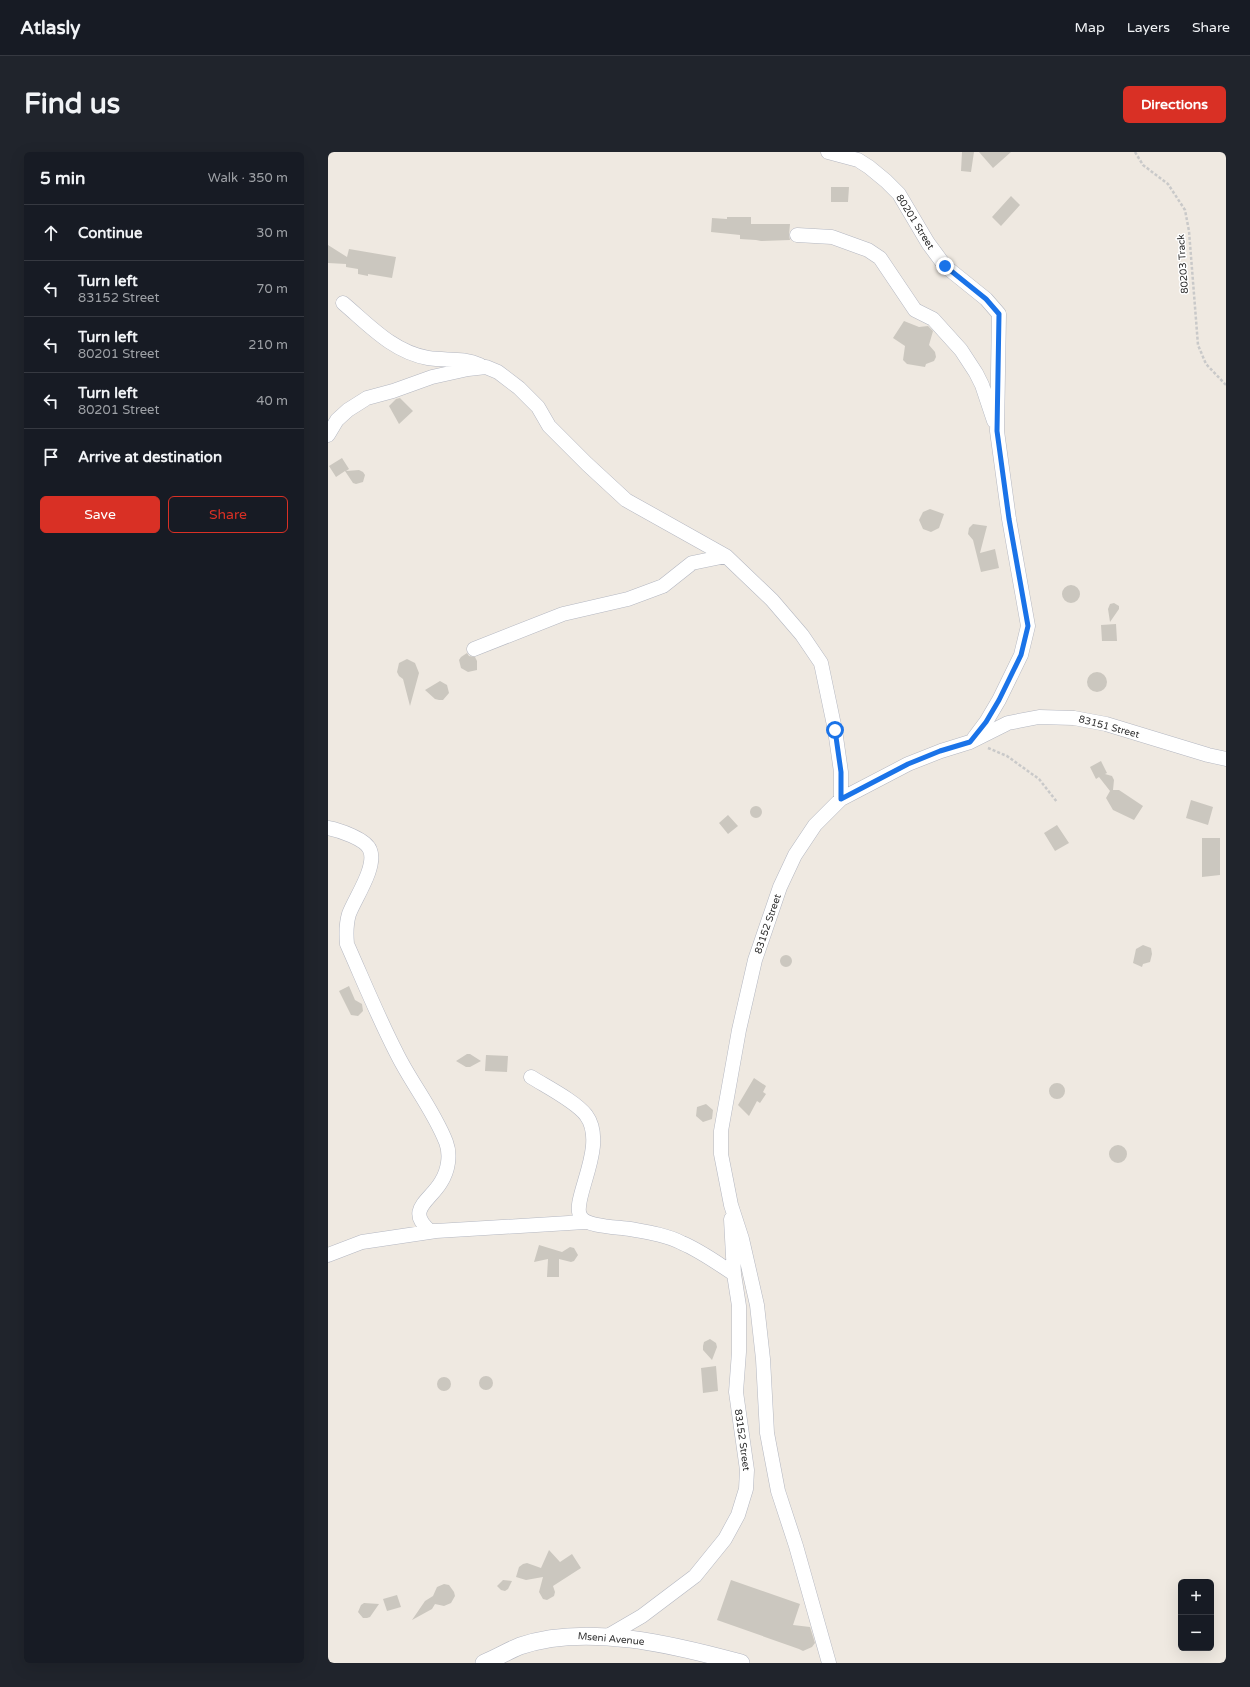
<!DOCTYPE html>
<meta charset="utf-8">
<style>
:root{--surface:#171b24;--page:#20242c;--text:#f1f3f6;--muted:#9ea1a6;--line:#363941;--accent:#d93025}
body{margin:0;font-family:"Varela Round",sans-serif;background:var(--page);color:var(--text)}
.controls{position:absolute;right:12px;bottom:12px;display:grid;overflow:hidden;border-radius:6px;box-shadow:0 4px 16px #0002}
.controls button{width:36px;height:36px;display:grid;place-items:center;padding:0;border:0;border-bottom:1px solid var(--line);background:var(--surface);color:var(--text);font:20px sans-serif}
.stop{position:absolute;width:12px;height:12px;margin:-9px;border:3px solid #1a73e8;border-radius:50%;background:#fff}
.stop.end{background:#1a73e8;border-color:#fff;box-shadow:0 1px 4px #0008}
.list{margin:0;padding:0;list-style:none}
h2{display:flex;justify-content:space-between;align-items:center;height:52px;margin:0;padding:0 16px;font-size:17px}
h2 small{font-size:13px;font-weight:400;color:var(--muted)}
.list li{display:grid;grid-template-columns:26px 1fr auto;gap:12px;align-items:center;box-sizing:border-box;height:56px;padding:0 16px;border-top:1px solid var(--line)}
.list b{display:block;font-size:15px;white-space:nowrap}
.list p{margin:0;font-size:13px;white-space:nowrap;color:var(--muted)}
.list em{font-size:13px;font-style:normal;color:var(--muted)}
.actions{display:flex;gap:8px;padding:12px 16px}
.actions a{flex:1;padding:9px 0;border:1px solid var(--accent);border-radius:6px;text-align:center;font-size:14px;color:var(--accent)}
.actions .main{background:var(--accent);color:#fff}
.icon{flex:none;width:22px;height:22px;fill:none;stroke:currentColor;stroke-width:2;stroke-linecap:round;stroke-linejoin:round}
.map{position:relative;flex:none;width:898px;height:1511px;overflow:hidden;border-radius:6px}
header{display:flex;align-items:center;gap:24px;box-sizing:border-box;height:56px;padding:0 20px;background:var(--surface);border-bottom:1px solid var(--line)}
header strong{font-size:19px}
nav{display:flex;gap:22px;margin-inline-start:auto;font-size:14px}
.intro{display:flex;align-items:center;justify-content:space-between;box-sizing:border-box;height:96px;padding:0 24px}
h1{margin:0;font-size:28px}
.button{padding:10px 18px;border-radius:6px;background:var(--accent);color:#fff;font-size:14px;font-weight:700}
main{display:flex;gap:24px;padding:0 24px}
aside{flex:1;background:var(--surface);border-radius:6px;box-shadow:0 4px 16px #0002}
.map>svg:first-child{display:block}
.building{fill:#cbc7bf}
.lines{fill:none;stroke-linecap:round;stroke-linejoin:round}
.minor-casing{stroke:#b4b7c1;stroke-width:15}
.tertiary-casing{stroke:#b4b7c1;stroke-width:18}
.path{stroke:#c9c9c9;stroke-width:2.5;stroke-dasharray:3 2;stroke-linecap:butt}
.minor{stroke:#fff;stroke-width:14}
.tertiary{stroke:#fff;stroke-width:17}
.route{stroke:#1a73e8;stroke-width:5}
.labels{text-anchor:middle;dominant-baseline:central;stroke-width:3;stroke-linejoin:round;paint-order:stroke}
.street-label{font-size:10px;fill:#2e2e2e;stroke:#fff}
</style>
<header>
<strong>Atlasly</strong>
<nav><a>Map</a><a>Layers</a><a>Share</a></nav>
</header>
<div class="intro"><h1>Find us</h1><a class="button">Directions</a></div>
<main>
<aside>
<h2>5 min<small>Walk · 350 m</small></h2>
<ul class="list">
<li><svg class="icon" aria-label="ahead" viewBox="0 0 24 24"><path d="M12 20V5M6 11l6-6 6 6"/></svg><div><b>Continue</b></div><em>30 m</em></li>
<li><svg class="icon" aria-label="left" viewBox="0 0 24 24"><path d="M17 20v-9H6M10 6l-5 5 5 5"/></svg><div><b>Turn left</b><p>83152 Street</p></div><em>70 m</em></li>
<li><svg class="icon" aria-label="left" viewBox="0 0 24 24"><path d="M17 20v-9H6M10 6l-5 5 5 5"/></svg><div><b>Turn left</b><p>80201 Street</p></div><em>210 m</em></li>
<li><svg class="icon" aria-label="left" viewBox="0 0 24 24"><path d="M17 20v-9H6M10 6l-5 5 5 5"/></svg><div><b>Turn left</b><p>80201 Street</p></div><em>40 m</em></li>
<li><svg class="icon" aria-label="arrive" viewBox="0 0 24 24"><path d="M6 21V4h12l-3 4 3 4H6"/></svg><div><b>Arrive at destination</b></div></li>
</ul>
<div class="actions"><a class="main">Save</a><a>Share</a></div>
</aside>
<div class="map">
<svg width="898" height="1511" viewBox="0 0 898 1511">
<rect width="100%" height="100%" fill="#efe9e1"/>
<!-- building -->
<path class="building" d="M634,0H646L643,20L633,19Z
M651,0H683L665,16Z
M503,35H521L520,50H503Z
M683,44L692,53L673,74L664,65Z
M399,65H423V72H462L461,83L462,88L433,89L428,88L412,87V83L383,80L384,66L399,67Z
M0,93L19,105L21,97L68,105L64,126L40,122V124L30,122V117L18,115V112L0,111Z
M576,169L591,175L600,174L605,179L601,193L607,200L608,205L606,209L598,212L597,215L579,212L575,208L577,194L565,186Z
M72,246L85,259L71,272L61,254L68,247Z
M14,306L21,317L18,319L31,318L35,320L37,323L35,330L28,332L25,331L17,319L8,325L1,314Z
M602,357L616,362L611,376L603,380L595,377L591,368L595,360Z
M645,372L659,374L652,401L667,397L671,416L653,420L645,388L640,382L641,376Z
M734 442a9 9 0 1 1 18 0a9 9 0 1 1-18 0Z
M786,451L791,454V457L782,470L780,457L782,452Z
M788,472L789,489H774L773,473Z
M139,501L141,504L147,505L149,509V518L140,520L133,516L131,508L133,505Z
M79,507L87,511L91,521L82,554L75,527L71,524L69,520L71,511Z
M759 530a10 10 0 1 1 20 0a10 10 0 1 1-20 0Z
M112,529L119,533L121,541L115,548H111L107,547L97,538Z
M773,609L779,621L777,622L784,624L786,628L785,638H791L815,654L806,668L785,658L778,646L782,639L771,625L768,627L762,615Z
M863,648L885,655L880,673L858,666Z
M422 660a6 6 0 1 1 12 0a6 6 0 1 1-12 0Z
M400,663L410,674L400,682L391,671Z
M729,673L741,691L727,699L716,681Z
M874,686H892V723L874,725Z
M815,793L823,796L824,802L822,810L815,812L814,815L805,811L808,797Z
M452 809a6 6 0 1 1 12 0a6 6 0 1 1-12 0Z
M21,834L27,848L34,852L35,859L30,864L23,863L11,839Z
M139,902H142L153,909L142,915H138L128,909Z
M158,903L180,904L179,920L157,919Z
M426,926L438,934L435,940L438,942L432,951L429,949L421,964L410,953Z
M721 939a8 8 0 1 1 16 0a8 8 0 1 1-16 0Z
M378,952L385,958L384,967L375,970L368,964L369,955Z
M781 1002a9 9 0 1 1 18 0a9 9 0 1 1-18 0Z
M211,1093L234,1100L242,1095L246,1096L250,1103L246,1109L243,1110L231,1107V1125H219L220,1107L206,1110Z
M382,1187L388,1191L389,1195L384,1208L375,1198V1194L376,1190Z
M388,1214L390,1239L375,1241L373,1216Z
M151 1231a7 7 0 1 1 14 0a7 7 0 1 1-14 0Z
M109 1232a7 7 0 1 1 14 0a7 7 0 1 1-14 0Z
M221,1398L232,1410L244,1402L253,1416L225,1434L227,1440L226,1444L219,1448L215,1447L211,1440L215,1425L198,1428L188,1425L191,1415L195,1412L199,1411L213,1416Z
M175,1428L184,1429L180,1437L177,1439L173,1438L169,1434Z
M403,1428L472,1452L465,1473L482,1475L487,1491L484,1495L475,1499L471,1497L389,1468Z
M116,1432L121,1433L126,1440L127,1444L123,1451L116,1454L107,1452L104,1457L84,1468L97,1449L105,1444L109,1435Z
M69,1443L73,1455L59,1459L55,1447Z
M36,1451L51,1452L42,1465L39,1466H35L30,1460L33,1453Z"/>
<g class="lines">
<defs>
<path id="minor" d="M500,0L530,8L541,15L558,29L571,42L600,91L617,114L658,147L671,162L669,279L681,367L700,474L693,503L671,548L658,570L646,586
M469,83L504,85L540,98L552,106L587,158L605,167L633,198L648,221L654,233L666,269
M15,151C41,173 65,200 100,206C118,209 135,205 152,213
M0,283L9,268L20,258L39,246L65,239L104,225L140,217L158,215L170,220L191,236L210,255L221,274L259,312L298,348L398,404L444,448L474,483L493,511L507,578L513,620V647
M146,497L235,462L300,447L335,434L364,411L398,404
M0,676C11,678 38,687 42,698C49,715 27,746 21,762C18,772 18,781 19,792C35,828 50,865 68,900C83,931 105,957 118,990C123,1003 120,1019 113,1030C102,1049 77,1058 102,1079H108
M203,925C219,935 247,949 258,963C281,994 241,1050 253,1065C259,1075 290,1075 302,1077C319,1080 339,1083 354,1091C373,1099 389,1111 406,1122
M0,1103L34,1090L108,1079L257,1070
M278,1485L314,1464L367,1424L397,1387L410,1363L418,1337L419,1318L408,1240L411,1200V1154L406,1122L403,1067
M501,1511L468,1394L450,1339L439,1281L435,1207L429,1153L414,1087L403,1053L393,1002V979L411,878L427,808L452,735L467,703L487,673L513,647L580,612L613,599L642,590L680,571L711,565L746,566L778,572L880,603L898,607"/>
<path id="tertiary" d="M156,1511C168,1506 180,1499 192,1494C258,1471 347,1493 413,1511"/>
</defs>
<!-- minor casing -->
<use href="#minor" class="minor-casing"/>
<!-- tertiary casing -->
<use href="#tertiary" class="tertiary-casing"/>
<!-- path -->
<path class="path" d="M807,0L815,13L840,32L857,58L861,79L870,193L878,212L898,233
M660,596L679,604L711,627L729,650"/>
<!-- minor -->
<use href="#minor" class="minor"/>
<!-- tertiary -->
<use href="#tertiary" class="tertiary"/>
</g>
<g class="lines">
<!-- route -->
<path class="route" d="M507,578L513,620V647L580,612L612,599L642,590L658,570L671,548L693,503L700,474L681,367L669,279L671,162L658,147L617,114"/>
</g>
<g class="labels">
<!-- street labels -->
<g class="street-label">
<text transform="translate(587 70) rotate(58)">80201 Street</text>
<text transform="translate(855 112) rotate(-94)">80203 Track</text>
<text transform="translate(781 575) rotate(15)">83151 Street</text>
<text transform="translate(440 772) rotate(-71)">83152 Street</text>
<text transform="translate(414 1288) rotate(82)">83152 Street</text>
<text transform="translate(283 1487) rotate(5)">Mseni Avenue</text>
</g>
</g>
</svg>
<div class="controls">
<button>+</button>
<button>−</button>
</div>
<div class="stop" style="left:507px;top:578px"></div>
<div class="stop end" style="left:617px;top:114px"></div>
</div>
</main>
